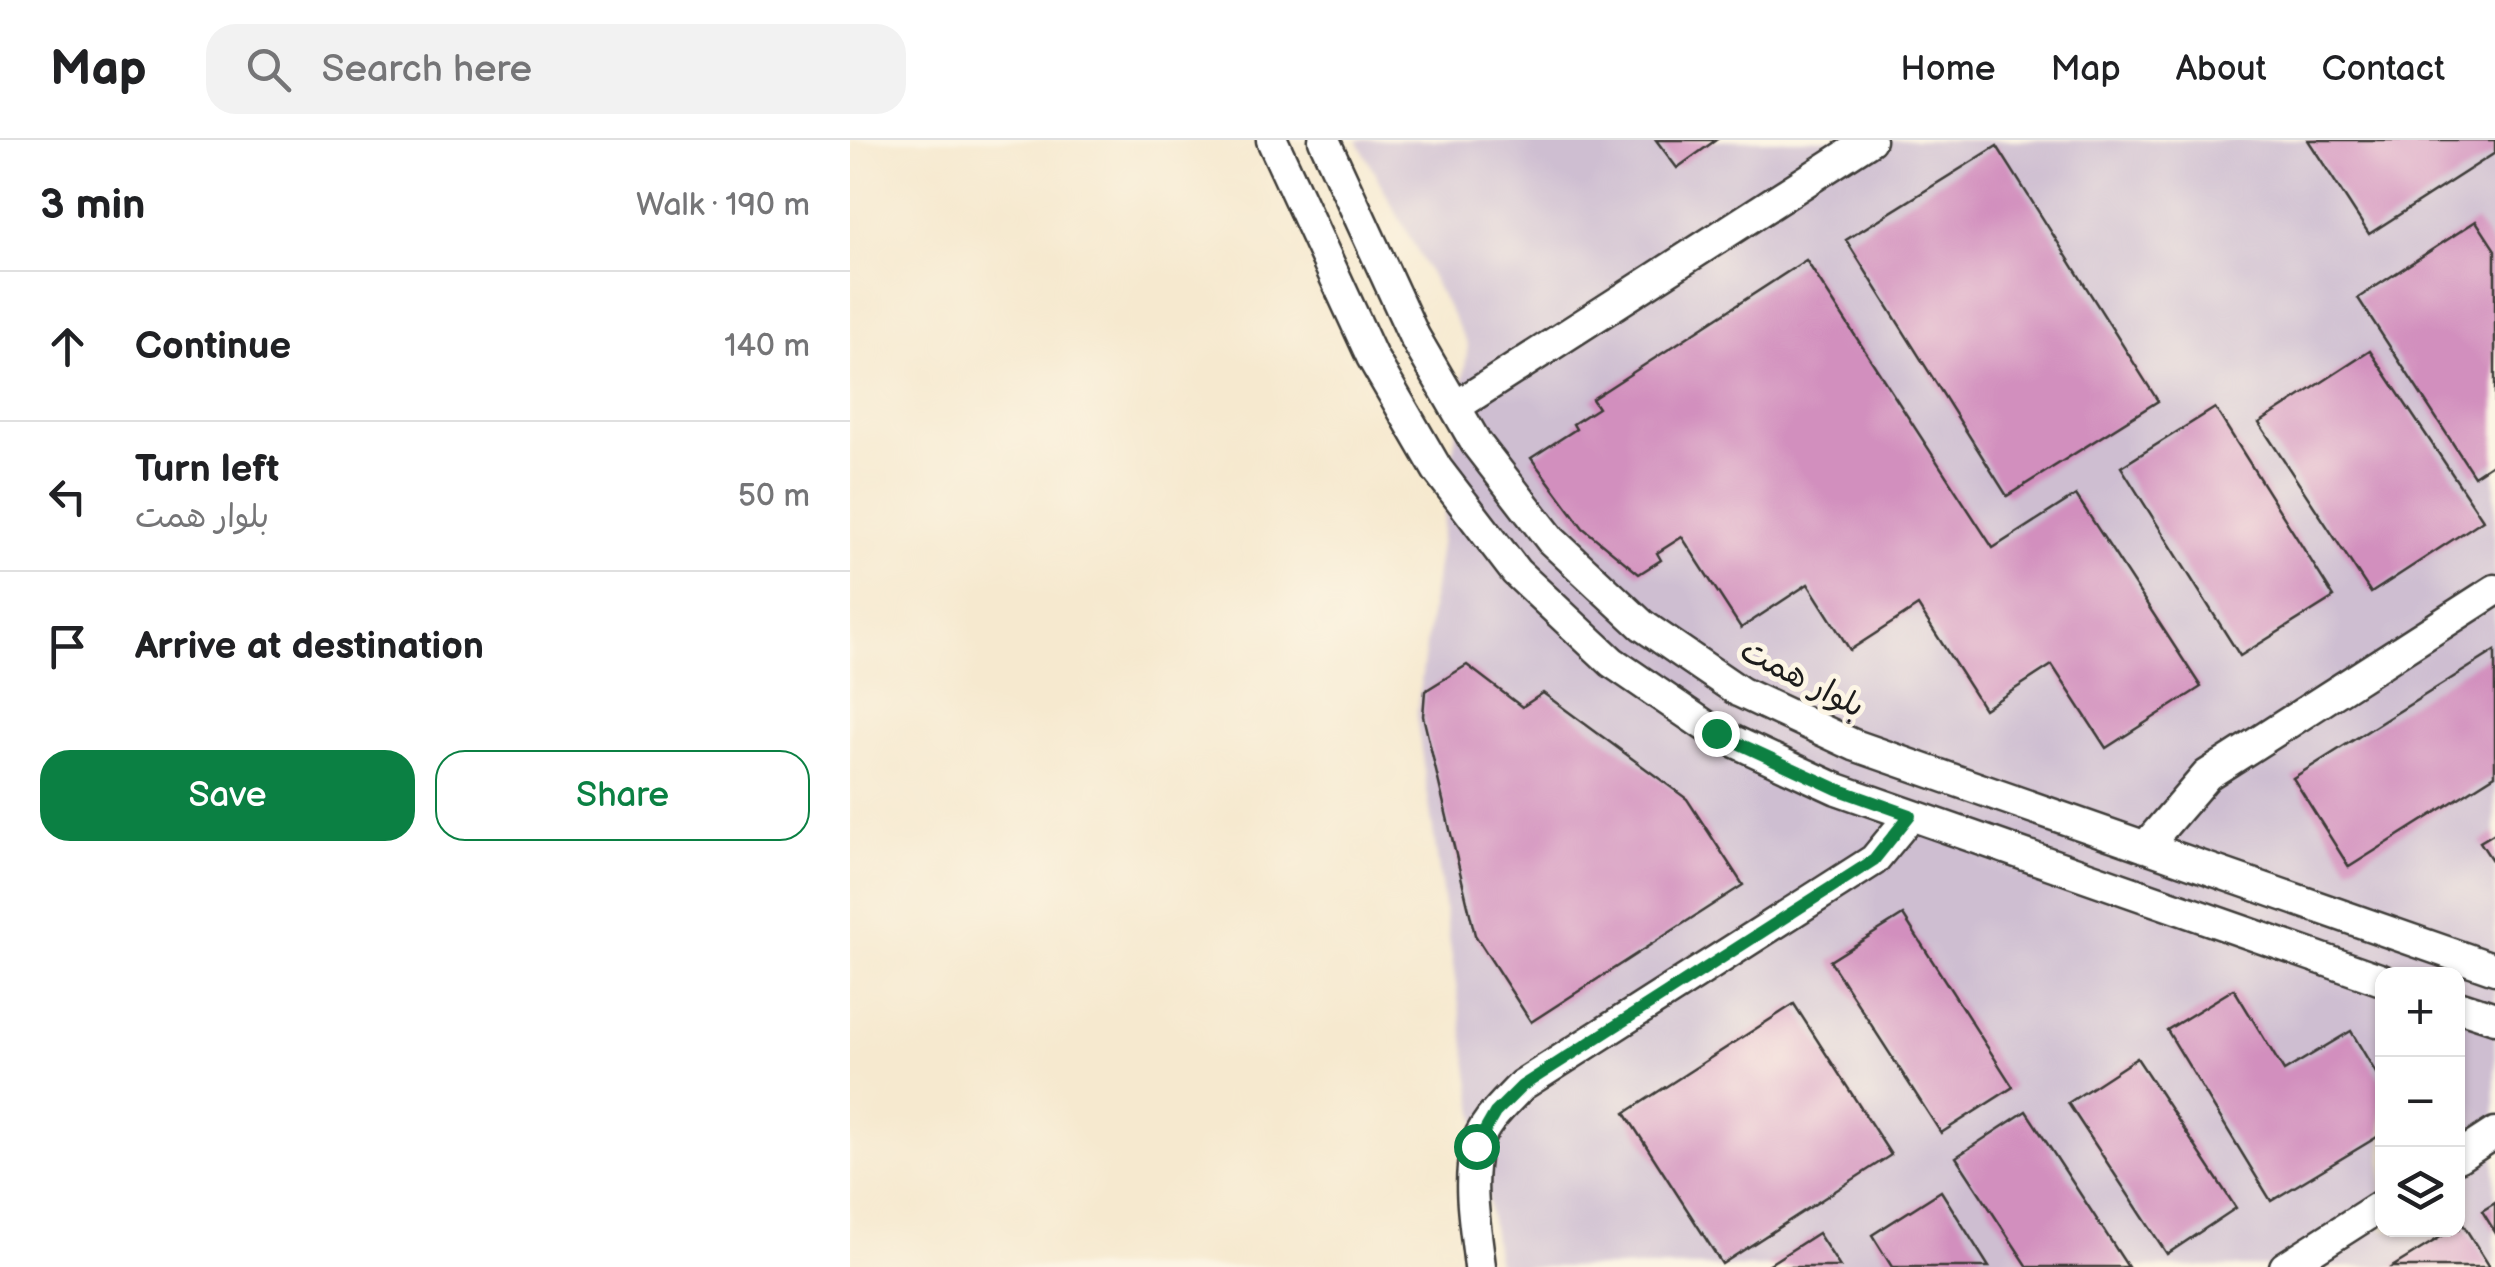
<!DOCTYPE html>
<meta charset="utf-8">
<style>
:root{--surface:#fff;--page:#f2f2f2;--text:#202124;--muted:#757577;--line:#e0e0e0;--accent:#0b8043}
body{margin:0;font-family:"Balsamiq Sans","Playpen Sans Arabic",sans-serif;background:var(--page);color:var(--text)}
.controls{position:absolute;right:30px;bottom:30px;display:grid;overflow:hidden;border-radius:20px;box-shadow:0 2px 8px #0004}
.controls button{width:90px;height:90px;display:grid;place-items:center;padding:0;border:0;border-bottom:2px solid var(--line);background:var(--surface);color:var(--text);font:50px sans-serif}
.stop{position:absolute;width:30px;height:30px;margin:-22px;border:8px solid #0b8043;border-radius:50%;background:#fff}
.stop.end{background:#0b8043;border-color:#fff;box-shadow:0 2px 10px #0008}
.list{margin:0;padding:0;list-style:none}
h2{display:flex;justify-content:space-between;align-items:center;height:130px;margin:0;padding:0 40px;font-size:42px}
h2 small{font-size:32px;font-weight:400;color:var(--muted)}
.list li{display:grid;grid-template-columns:65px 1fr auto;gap:30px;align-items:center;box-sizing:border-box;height:150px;padding:0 40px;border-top:2px solid var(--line)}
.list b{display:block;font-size:38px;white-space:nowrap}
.list p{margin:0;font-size:32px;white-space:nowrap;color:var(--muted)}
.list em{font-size:32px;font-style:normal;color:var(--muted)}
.actions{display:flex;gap:20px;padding:30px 40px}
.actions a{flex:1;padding:22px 0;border:2px solid var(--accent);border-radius:30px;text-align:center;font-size:35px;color:var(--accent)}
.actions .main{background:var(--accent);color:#fff}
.icon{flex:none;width:55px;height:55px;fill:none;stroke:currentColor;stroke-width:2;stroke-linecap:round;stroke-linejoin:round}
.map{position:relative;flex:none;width:1645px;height:1127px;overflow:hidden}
header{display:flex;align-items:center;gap:60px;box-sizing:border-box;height:140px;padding:0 50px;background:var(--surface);border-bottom:2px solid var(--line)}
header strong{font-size:48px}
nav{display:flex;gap:55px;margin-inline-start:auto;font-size:35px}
.search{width:700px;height:90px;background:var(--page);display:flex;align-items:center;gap:25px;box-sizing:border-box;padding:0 35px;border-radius:30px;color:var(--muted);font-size:38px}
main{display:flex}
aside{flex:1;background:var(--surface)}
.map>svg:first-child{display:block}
.industrial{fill:#cebed1;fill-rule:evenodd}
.building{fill:#d28fbe}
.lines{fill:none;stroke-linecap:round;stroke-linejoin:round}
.minor-casing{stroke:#3d3b37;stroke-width:35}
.minor{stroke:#fff;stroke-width:30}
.route{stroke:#0b8043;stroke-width:12}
.labels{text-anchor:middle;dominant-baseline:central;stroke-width:10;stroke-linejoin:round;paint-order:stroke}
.street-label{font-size:32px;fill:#1c1c1c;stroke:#fcf5e5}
</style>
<header>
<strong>Map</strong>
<div class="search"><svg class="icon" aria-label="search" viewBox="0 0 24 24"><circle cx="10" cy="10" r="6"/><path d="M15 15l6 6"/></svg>Search here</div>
<nav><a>Home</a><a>Map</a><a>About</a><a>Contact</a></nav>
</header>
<main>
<aside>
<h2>3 min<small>Walk · 190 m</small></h2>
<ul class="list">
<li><svg class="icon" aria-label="ahead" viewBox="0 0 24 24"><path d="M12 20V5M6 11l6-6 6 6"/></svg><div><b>Continue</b></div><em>140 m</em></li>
<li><svg class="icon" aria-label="left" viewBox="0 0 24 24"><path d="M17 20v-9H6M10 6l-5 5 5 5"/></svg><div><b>Turn left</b><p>بلوار همت</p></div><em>50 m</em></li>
<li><svg class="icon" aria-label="arrive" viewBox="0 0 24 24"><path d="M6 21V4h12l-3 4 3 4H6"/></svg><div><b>Arrive at destination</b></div></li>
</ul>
<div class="actions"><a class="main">Save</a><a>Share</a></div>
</aside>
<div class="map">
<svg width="1645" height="1127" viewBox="0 0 1645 1127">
<rect width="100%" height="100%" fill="#fcf5e5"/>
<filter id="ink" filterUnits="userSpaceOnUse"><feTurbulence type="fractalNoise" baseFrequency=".01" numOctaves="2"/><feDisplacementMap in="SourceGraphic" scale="20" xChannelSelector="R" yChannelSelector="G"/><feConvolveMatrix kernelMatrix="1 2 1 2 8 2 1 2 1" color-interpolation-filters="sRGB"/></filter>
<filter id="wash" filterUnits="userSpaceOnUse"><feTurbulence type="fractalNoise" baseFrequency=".0048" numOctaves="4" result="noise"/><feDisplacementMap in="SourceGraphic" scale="40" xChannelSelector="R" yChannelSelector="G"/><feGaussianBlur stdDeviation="2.25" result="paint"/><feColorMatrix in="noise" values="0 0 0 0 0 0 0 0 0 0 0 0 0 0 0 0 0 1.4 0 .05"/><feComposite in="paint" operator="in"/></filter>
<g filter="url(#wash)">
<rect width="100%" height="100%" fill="#f6e9cf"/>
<!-- industrial -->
<path class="industrial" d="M507,0H1645V1127H648L566,576L618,205ZM1532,834H1608V1090H1532Z"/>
<g id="blocks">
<!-- building -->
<path class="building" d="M806,0H866L827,28Z
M1458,0H1645V13L1519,94Z
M1147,6L1308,261L1157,356L996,100Z
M1626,81L1645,110V322L1624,336L1508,158Z
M956,120L1143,408L1226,355L1351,547L1256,608L1202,525L1134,569L1068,466L1000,510L958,444L891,488L832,397L807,413L811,420L789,434L733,388L681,318L726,289L723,284L748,268L742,259Z
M1520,211L1633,380L1521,453L1409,283Z
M1365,268L1484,457L1390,516L1271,327Z
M1645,511V635L1499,727L1443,638Z
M617,525L672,567L693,553L837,659L893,745L681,882L625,795L573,576L575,551Z
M1645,693V725L1630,702Z
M1053,775L1163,947L1091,993L980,821Z
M1384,849L1434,931L1501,891L1532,943V994L1421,1061L1317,890Z
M944,864L1041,1015L872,1124L775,973Z
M1287,918L1386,1068L1317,1114L1218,963Z
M1176,971L1278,1127H1178L1106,1017Z
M1091,1051L1139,1127H1042L1022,1095Z
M1645,1063V1092L1632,1071Z
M1612,1083L1640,1127H1542L1602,1090H1608Z
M968,1093L990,1127H915Z"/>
</g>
</g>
<g filter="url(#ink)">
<use href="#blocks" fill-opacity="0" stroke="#3d3b37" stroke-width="2.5"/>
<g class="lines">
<defs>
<path id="minor" d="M422,0L522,217L587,329L666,432L762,522L866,593L987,649L1532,840
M474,0L564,196L626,303L701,400L792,485L890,552L1004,605L1645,829
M605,267L1020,0
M1295,707L1357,635L1645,450
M1608,866L1645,878
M1608,1017L1645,993
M630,1127C626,1089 617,1047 626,1008C631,984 655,963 672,945L1024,720L1061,675
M1435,1127L1532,1065"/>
</defs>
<!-- minor casing -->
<use href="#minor" class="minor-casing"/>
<!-- minor -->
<use href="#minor" class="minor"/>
</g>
</g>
<g class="lines" filter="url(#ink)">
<!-- route -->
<path class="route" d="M626,1006L645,973L672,946L1024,720L1060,675L987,649L866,593"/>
</g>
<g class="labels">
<!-- street labels -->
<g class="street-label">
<text transform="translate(952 539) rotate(27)">بلوار همت</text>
</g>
</g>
</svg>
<div class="controls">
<button>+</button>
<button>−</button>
<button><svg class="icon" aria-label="layers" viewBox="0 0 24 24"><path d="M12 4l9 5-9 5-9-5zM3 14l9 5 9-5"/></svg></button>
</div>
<div class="stop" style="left:626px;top:1006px"></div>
<div class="stop end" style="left:866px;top:593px"></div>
</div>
</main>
